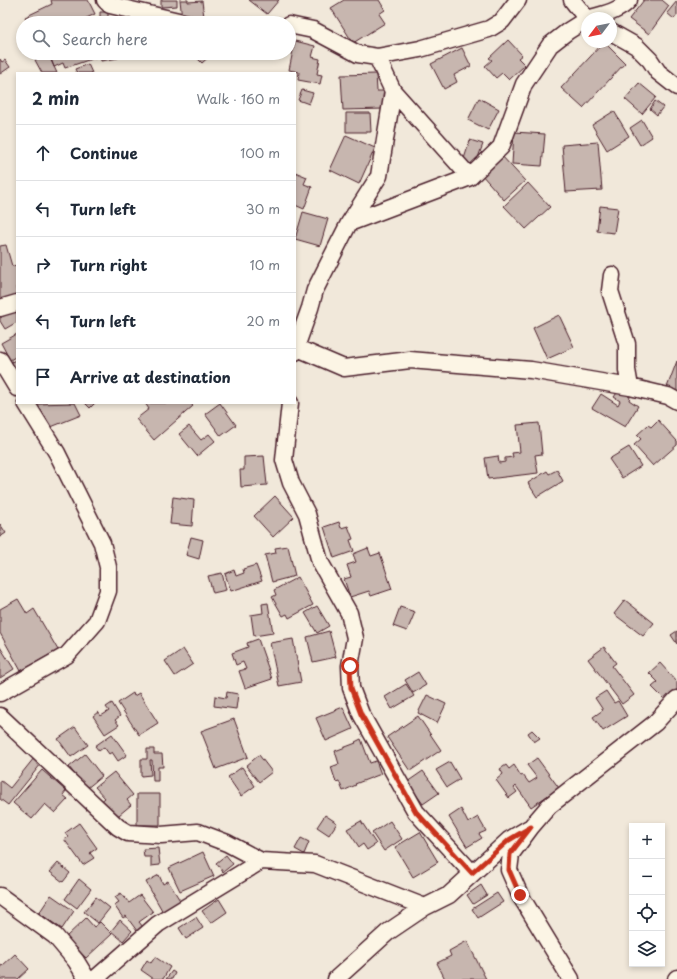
<!DOCTYPE html>
<meta charset="utf-8">
<style>
:root{--surface:#fff;--page:#f2f2f3;--text:#1f2937;--muted:#747a83;--line:#e0e1e3}
body{margin:0;font-family:"Playpen Sans",sans-serif;background:var(--page);color:var(--text)}
.controls{position:absolute;right:12px;bottom:12px;display:grid;overflow:hidden;border-radius:0px;box-shadow:0 2px 6px #0003}
.controls button{width:36px;height:36px;display:grid;place-items:center;padding:0;border:0;border-bottom:1px solid var(--line);background:var(--surface);color:var(--text);font:20px sans-serif}
.compass{position:absolute;left:581px;top:12px;width:36px;height:36px;border-radius:50%;background:var(--surface);box-shadow:0 2px 6px #0003;rotate:238deg}
.stop{position:absolute;width:12px;height:12px;margin:-9px;border:3px solid #c8321e;border-radius:50%;background:#fff}
.stop.end{background:#c8321e;border-color:#fff;box-shadow:0 1px 4px #0008}
.list{margin:0;padding:0;list-style:none}
h2{display:flex;justify-content:space-between;align-items:center;height:52px;margin:0;padding:0 16px;font-size:17px}
h2 small{font-size:13px;font-weight:400;color:var(--muted)}
.list li{display:grid;grid-template-columns:26px 1fr auto;gap:12px;align-items:center;box-sizing:border-box;height:56px;padding:0 16px;border-top:1px solid var(--line)}
.list b{display:block;font-size:15px;white-space:nowrap}
.list em{font-size:13px;font-style:normal;color:var(--muted)}
.icon{flex:none;width:22px;height:22px;fill:none;stroke:currentColor;stroke-width:2;stroke-linecap:round;stroke-linejoin:round}
.map{position:relative;flex:none;width:677px;height:979px;overflow:hidden}
.search{position:absolute;background:var(--surface);box-shadow:0 2px 6px #0003;left:16px;top:16px;width:280px;height:44px;display:flex;align-items:center;gap:10px;box-sizing:border-box;padding:0 14px;border-radius:22px;color:var(--muted);font-size:15px}
.panel{position:absolute;background:var(--surface);box-shadow:0 2px 6px #0003;left:16px;top:72px;width:280px;height:332px;border-radius:0px}
.map>svg:first-child{display:block}
.building{fill:#c7b6af;stroke:#4a1f2b}
.lines{fill:none;stroke-linecap:round;stroke-linejoin:round}
.minor-casing{stroke:#4a1f2b;stroke-width:19}
.minor{stroke:#fcf5e5;stroke-width:16}
.route{stroke:#c8321e;stroke-width:5}
</style>
<div class="map">
<svg width="677" height="979" viewBox="0 0 677 979">
<rect width="100%" height="100%" fill="#f1e8da"/>
<filter id="ink" filterUnits="userSpaceOnUse"><feTurbulence type="fractalNoise" baseFrequency=".025" numOctaves="2"/><feDisplacementMap in="SourceGraphic" scale="8" xChannelSelector="R" yChannelSelector="G"/><feConvolveMatrix kernelMatrix="1 2 1 2 8 2 1 2 1" color-interpolation-filters="sRGB"/></filter>
<g filter="url(#ink)">
<!-- building -->
<path class="building" d="M51,0H88L95,14L76,23H28L25,17L52,4Z
M161,0H177V6L161,7Z
M180,0H188V2L202,1L204,17L182,19Z
M249,0H279L267,14Z
M344,0H379L385,10L379,14L385,23L353,43L331,8Z
M644,0H662L669,6L649,34L629,19Z
M677,1V15L674,19L667,13Z
M100,12H108V23H100Z
M508,40L522,55L518,58L525,65L509,80L502,73L496,78L485,66L492,60L489,58Z
M295,41L315,46L312,57L320,59L317,74L322,75L320,84L298,80L299,72L289,70Z
M604,42L625,63L583,108L561,88Z
M462,48L471,66L454,75L457,82L444,89L431,64Z
M49,53H95L97,57L65,68L63,63L54,67Z
M100,53H117L118,58L101,61Z
M192,53H213L202,63Z
M48,54L57,73H42L35,60Z
M0,59L2,62L5,60L10,67L0,74Z
M88,64L92,73H77L75,69Z
M376,74L377,91H384V109L343,110L341,75Z
M639,83L656,97L642,114L625,99Z
M302,90L313,93L309,104L298,100Z
M479,98L499,109L488,130L468,120Z
M655,101L663,107L657,115L650,109Z
M614,111L629,136L607,150L592,125Z
M346,113H370L371,132H346Z
M642,120L652,137L640,145L630,128Z
M514,132L545,134L542,166L512,164Z
M346,135L375,148L359,184L330,170Z
M470,140L483,144L475,166L463,162Z
M598,142L602,190L566,192L562,145Z
M501,155L525,181L504,200L481,174Z
M295,172L307,177L304,184L312,187L304,209L295,205Z
M528,183L550,207L526,229L504,206Z
M600,206L618,208L614,233L597,231Z
M303,212L328,219L320,246L295,239Z
M6,245L12,266L17,265V287H16L17,295L0,300V246Z
M17,308V322L5,329L0,321V318Z
M559,315L574,347L547,359L533,328Z
M17,334V356L10,360L1,343Z
M17,359V374L10,363Z
M677,361V395L666,390Z
M619,390L630,397L629,400L638,406L625,427L592,408L601,394L618,405L620,401L614,397Z
M75,403L81,415L46,429L35,404Z
M85,403H95L90,408Z
M145,403H190L193,406L154,440L136,419L149,409Z
M220,403L236,425L221,436L205,414Z
M658,420L677,441V445L653,466L634,445L641,439L637,435L648,425L651,427Z
M539,423L542,454L535,455L538,473L488,479L485,458L498,456L499,463L505,462V458L513,457L512,453L520,452L517,425Z
M189,426L201,440L209,434L215,441L197,456L179,434Z
M629,447L641,466L622,478L609,459Z
M264,456L267,485L241,487L240,470H244V457Z
M557,470L563,481L537,497L528,483L547,471L549,474Z
M275,496L294,517L273,537L254,516Z
M173,497L194,500L192,526L170,524Z
M339,522L341,528L348,526L353,539L350,540L354,551L334,558L324,527Z
M0,524L6,533L0,537Z
M191,537L203,540L199,559L186,555Z
M288,546L295,576L272,582L265,555L276,553L275,548Z
M368,548L371,556L380,553L392,589L371,596L369,591L350,597L344,579L351,577L347,565L356,562L353,554Z
M256,565L262,581L231,591L225,574L234,570L236,576L244,573L243,569Z
M222,573L226,590L213,593L208,576Z
M298,577L313,605L289,618L287,614L283,616L272,597L276,595L274,590Z
M18,599L27,614L34,609L58,650L21,671L0,633V609Z
M625,600L654,623L643,636L614,614Z
M268,603L273,633L254,636L251,615L263,613L262,604Z
M317,606L329,626L317,633L305,613Z
M400,607L415,612L407,631L393,626Z
M329,631L336,657L313,662L307,637Z
M677,631V644L671,635Z
M258,639L272,679L245,688L239,671L246,669L243,662L236,665L232,653L248,647L247,643Z
M293,639L301,682L279,686L270,643Z
M0,647L14,669L0,678Z
M604,647L616,663L612,666L634,695L622,704L588,659Z
M183,649L193,664L175,676L165,661Z
M660,663L677,682V695L668,703L652,687L658,682L649,673Z
M418,672L426,685L413,693L405,680Z
M406,684L414,696L392,709L385,697Z
M606,691L614,703L618,701L627,716L603,731L593,717L603,710L595,698Z
M227,692L238,694L236,709L214,706L215,696L226,698Z
M133,693L134,696L139,693L158,723L139,735L118,703Z
M427,695L446,704L437,723L418,713Z
M112,703L120,716L115,720L119,725L105,734L93,716L98,712L101,716L109,711L106,707Z
M343,707L353,729L326,741L316,718Z
M418,716L441,750L410,771L387,737Z
M234,719L248,757L216,769L201,731Z
M75,727L88,745L71,757L58,739Z
M532,730L540,738L534,742L528,733Z
M112,734L127,755L118,761L112,752L109,754L104,747L99,751L95,746Z
M361,739L370,763L376,761L381,774L355,784L356,785L343,791L339,781L336,782L331,767L339,764L335,751L356,743L355,742Z
M147,749H154V754H162L163,767H158V781H153L152,760H150L151,775L141,776V759H147Z
M85,754L102,776L86,789L69,767Z
M259,755L272,772L259,782L246,766Z
M34,758L41,764L8,805L0,799V780L10,788Z
M537,758L559,788L531,807L516,786L514,788L517,792L509,798L496,780L503,774L500,769L506,765L509,769L514,765L521,776L523,775L529,783L537,778L527,765Z
M450,762L460,779L447,787L436,770Z
M242,767L255,786L241,796L228,777Z
M42,770L66,791L63,795L68,799L55,813L45,804L32,819L13,803Z
M423,771L439,793L423,804L407,782Z
M114,772L133,795L127,800L131,805L113,820L99,803L105,798L95,787Z
M137,794H160V825H137Z
M461,809L468,823L478,817L486,831L479,834L482,838L467,847L449,817Z
M325,815L337,823L329,835L317,827Z
M361,821L376,844L367,850L363,844L359,847L347,829Z
M390,821L402,839L384,851L372,833Z
M79,823L97,848L90,853L94,858L83,865L64,839L68,837L65,833Z
M420,832L438,862L413,877L395,847Z
M301,838L309,842L304,854L295,849Z
M158,848L160,865L151,866V857H144L143,849Z
M203,852L214,876L180,891L169,868Z
M226,855L233,864L223,872L216,863Z
M58,863L70,873L63,882L50,872Z
M159,875L163,884L168,881L181,902L163,912L146,882Z
M79,879L91,889L77,908L65,899Z
M481,885L487,895L473,904L467,895Z
M121,893L129,903L140,895L153,912L139,922L143,927L137,931L126,916L123,918L114,905L119,902L115,897Z
M497,893L503,902L478,918L472,909Z
M51,895L74,911L62,929L39,913Z
M96,897L110,908L98,923L84,912Z
M219,899L227,912L211,923L202,911Z
M196,917L203,928L186,939L179,928Z
M86,918L94,927L100,922L112,934L86,958L66,937Z
M120,920L132,931L123,941L111,931Z
M467,941L486,979H445L437,963L451,956L449,951Z
M15,954L29,969L18,979H0V965L2,966Z
M155,957L170,967L163,979H154L141,970L147,960L151,963Z
M172,971L175,973L172,979H166Z"/>
<g class="lines">
<defs>
<path id="minor" d="M105,0L110,5L187,23
M572,0L587,19
M591,18C604,14 620,11 629,0
M289,25L313,30L358,54L377,57L420,49L489,29L502,21L518,0
M611,32L636,46L650,60L658,72L677,87
M377,57L393,91L470,177
M349,223L379,176L393,91
M612,275L610,291L627,344V370L630,387
M0,308L17,303
M295,347L344,368L410,360L531,370L630,387L668,396L677,401
M295,352L296,347L310,308L315,290L349,223L470,177L501,147L524,84L550,45L568,31L587,19
M0,360L17,388
M290,403L284,460L291,483L307,514L320,562L349,613L355,638L350,666L351,688L361,714L416,812L472,873
M0,693L67,655L97,621L108,591V567L102,543L57,453L26,403
M0,716L118,827L128,833L161,835L198,832L227,843L261,861
M0,896L55,936L76,961L87,979
M95,979L158,924L261,861L315,864L425,907L449,895L509,840L531,827
M336,979L388,932L425,907
M571,979L520,895L509,870L511,854L531,827L549,806L655,723L677,699
M676,979L677,978"/>
</defs>
<!-- minor casing -->
<use href="#minor" class="minor-casing"/>
<!-- minor -->
<use href="#minor" class="minor"/>
</g>
</g>
<g class="lines" filter="url(#ink)">
<!-- route -->
<path class="route" d="M350,666L351,688L361,714L416,812L472,873L509,840L531,827L510,854L509,870L520,895"/>
</g>
</svg>
<div class="controls">
<button>+</button>
<button>−</button>
<button><svg class="icon" aria-label="locate" viewBox="0 0 24 24"><circle cx="12" cy="12" r="6"/><path d="M12 2v4M12 18v4M2 12h4M18 12h4"/></svg></button>
<button><svg class="icon" aria-label="layers" viewBox="0 0 24 24"><path d="M12 4l9 5-9 5-9-5zM3 14l9 5 9-5"/></svg></button>
</div>
<svg class="compass" viewBox="-18 -18 36 36"><path d="M0-13l5 13h-10z" fill="#e53935"/><path d="M0 13l5-13h-10z" fill="#747a83"/></svg>
<div class="stop" style="left:350px;top:666px"></div>
<div class="stop end" style="left:520px;top:895px"></div>
<div class="search"><svg class="icon" aria-label="search" viewBox="0 0 24 24"><circle cx="10" cy="10" r="6"/><path d="M15 15l6 6"/></svg>Search here</div>
<section class="panel">
<h2>2 min<small>Walk · 160 m</small></h2>
<ul class="list">
<li><svg class="icon" aria-label="ahead" viewBox="0 0 24 24"><path d="M12 20V5M6 11l6-6 6 6"/></svg><div><b>Continue</b></div><em>100 m</em></li>
<li><svg class="icon" aria-label="left" viewBox="0 0 24 24"><path d="M17 20v-9H6M10 6l-5 5 5 5"/></svg><div><b>Turn left</b></div><em>30 m</em></li>
<li><svg class="icon" aria-label="right" viewBox="0 0 24 24"><path d="M7 20v-9h11M14 6l5 5-5 5"/></svg><div><b>Turn right</b></div><em>10 m</em></li>
<li><svg class="icon" aria-label="left" viewBox="0 0 24 24"><path d="M17 20v-9H6M10 6l-5 5 5 5"/></svg><div><b>Turn left</b></div><em>20 m</em></li>
<li><svg class="icon" aria-label="arrive" viewBox="0 0 24 24"><path d="M6 21V4h12l-3 4 3 4H6"/></svg><div><b>Arrive at destination</b></div></li>
</ul>
</section>
</div>
